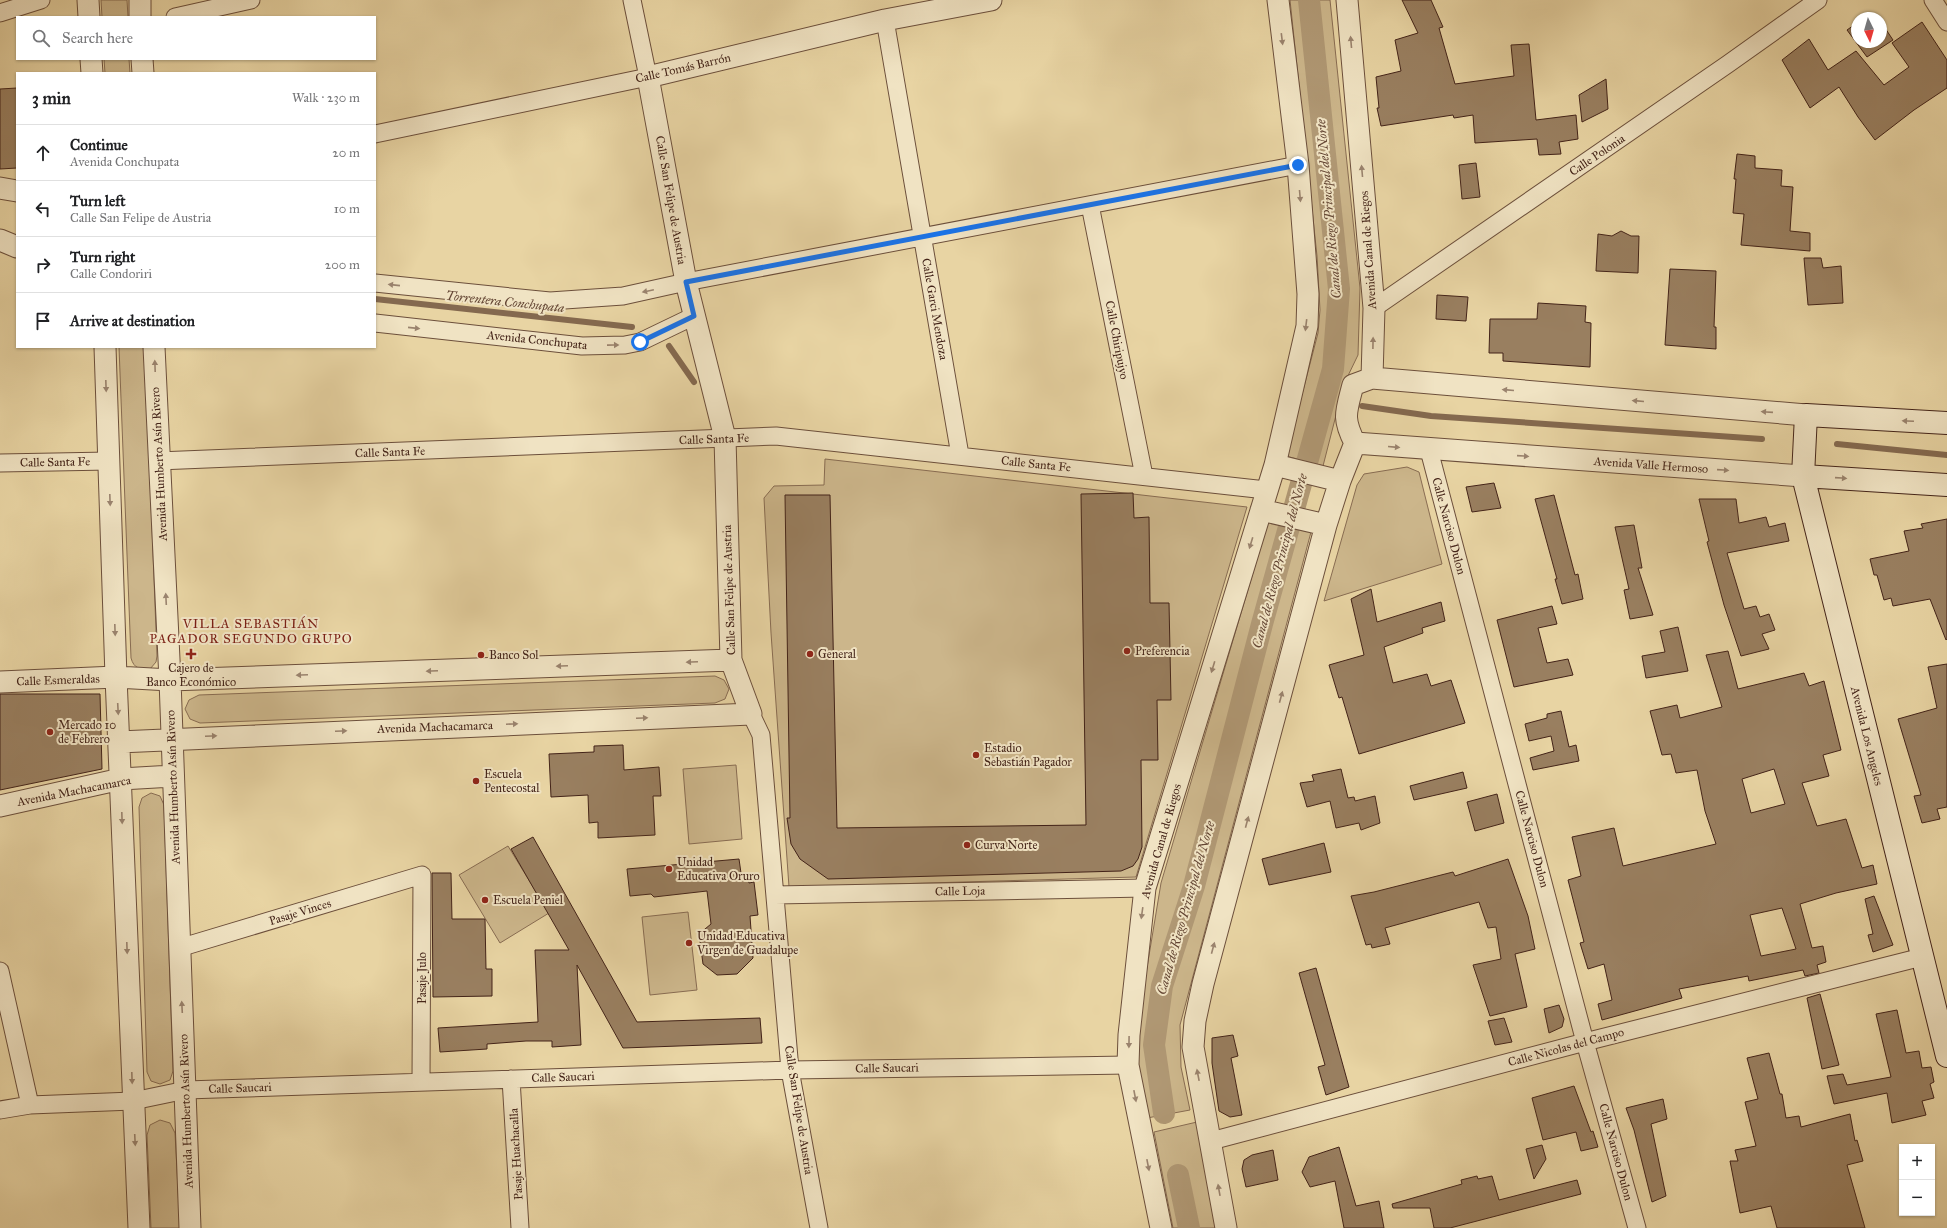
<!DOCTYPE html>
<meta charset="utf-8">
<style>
:root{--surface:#fff;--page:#f6f6f6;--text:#202124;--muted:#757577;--line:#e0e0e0}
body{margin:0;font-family:"IM FELL Great Primer",serif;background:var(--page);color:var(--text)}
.controls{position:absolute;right:12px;bottom:12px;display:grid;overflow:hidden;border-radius:0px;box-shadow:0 1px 3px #0004}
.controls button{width:36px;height:36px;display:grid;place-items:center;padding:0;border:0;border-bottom:1px solid var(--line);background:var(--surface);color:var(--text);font:20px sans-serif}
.compass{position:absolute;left:1851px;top:12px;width:36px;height:36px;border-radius:50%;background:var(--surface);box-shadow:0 1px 3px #0004;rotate:175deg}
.stop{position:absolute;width:12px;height:12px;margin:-9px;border:3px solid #1a73e8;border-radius:50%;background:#fff}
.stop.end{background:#1a73e8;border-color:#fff;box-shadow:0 1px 4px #0008}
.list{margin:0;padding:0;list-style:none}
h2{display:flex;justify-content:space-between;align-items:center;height:52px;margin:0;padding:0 16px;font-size:17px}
h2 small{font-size:13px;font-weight:400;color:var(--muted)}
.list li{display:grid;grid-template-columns:26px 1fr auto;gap:12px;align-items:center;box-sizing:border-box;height:56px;padding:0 16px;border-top:1px solid var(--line)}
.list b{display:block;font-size:15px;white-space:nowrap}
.list p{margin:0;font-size:13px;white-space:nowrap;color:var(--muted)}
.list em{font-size:13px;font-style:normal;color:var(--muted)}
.icon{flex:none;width:22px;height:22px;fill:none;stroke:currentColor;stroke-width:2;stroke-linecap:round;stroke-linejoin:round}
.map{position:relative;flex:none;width:1947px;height:1228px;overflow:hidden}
.search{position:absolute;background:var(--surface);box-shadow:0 1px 3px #0004;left:16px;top:16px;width:360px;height:44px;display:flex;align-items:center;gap:10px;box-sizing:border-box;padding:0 14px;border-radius:0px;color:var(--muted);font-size:15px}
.panel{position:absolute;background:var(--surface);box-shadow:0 1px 3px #0004;left:16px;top:72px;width:360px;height:276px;border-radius:0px}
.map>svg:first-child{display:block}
.green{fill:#ccb68b;stroke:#886c52}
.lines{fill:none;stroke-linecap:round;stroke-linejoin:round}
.stream{stroke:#84694f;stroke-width:6}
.canal{stroke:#b09874;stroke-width:22}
.building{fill:#997f60;stroke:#432318;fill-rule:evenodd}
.minor-casing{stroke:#6c4f3b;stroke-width:19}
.tertiary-casing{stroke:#6c4f3b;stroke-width:23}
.secondary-casing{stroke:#432318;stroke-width:24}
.minor{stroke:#f0e3c3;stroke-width:17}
.tertiary{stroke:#f0e3c3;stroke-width:21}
.secondary{stroke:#f0e3c3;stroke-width:22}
.oneway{fill:#9a836e}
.route{stroke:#1a73e8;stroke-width:5}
.poi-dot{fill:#8f2418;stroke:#f0e3c3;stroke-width:1.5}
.labels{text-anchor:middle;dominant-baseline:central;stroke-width:4;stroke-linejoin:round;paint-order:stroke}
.street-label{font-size:12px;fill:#432318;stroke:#f0e3c3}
.poi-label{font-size:12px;fill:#432318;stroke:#f0e3c3;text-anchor:start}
.water-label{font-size:13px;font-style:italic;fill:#644634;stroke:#f0e3c3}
.neighbourhood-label{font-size:13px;letter-spacing:1px;fill:#7a1f14;stroke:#f0e3c3}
</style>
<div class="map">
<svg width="1947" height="1228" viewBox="0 0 1947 1228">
<rect width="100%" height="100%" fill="#e8d4a3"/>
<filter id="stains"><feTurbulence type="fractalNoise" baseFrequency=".005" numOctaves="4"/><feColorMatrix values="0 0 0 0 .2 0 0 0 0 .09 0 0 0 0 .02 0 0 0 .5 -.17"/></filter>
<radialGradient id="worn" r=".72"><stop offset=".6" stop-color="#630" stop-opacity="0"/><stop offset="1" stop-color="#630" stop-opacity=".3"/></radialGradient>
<!-- green -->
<path class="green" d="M101,0H127L128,17H102Z
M1290,0H1330L1360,288L1358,355L1344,384L1323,466L1286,456L1318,333L1320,310L1317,256Z
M104,59H129L130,73H105Z
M119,347H145L157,656L156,662L150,669C140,669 134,669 131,658Z
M825,459L1247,507L1136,877L789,887L771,633L764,498L774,486L824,485Z
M1407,467L1419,472L1442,564L1324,601L1357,485L1364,474Z
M1268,522L1311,532L1180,1025L1181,1067L1190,1110L1147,1118L1138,1065L1139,1016L1161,883Z
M715,676L724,680L729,689L725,699L715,703L200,723L190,719L185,709L189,700L199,695Z
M736,765L742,839L689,844L683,769Z
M151,793L160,796L164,805L173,1071L170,1080L160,1084L151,1081L147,1072L139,807L142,798Z
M508,846L549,913L500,943L459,875Z
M688,912L697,990L650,995L642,917Z
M160,1120L170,1123L175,1133L180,1228H151L147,1135L150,1125Z
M1197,1122L1216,1228H1173L1154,1132Z"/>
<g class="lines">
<!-- stream -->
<path class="stream" d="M375,299L632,327
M669,346L694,382
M1362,406L1431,416L1762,439
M1837,444L1947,455"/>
<!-- canal -->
<path class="canal" d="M1164,1113L1154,1045L1162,986L1194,886L1262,624L1333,369L1339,289L1309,0
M1178,1175L1189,1228"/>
</g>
<!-- building -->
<path class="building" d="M1402,0H1431L1443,27L1439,28L1455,84L1514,76L1511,45L1529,44L1536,120L1576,115L1578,139L1559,142L1561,154L1539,155L1537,139L1475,143L1473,115L1454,118L1453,115L1381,126L1377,108H1379L1376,77L1401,71L1395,40L1418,33Z
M1881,22L1893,40L1867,57L1847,30L1857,23V42H1881Z
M1922,22L1947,60V88L1914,110L1875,140L1858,117L1839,87L1810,108L1782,60L1809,39L1828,70L1856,51L1884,85L1909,67L1892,43Z
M1606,79L1608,109L1582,122L1579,95Z
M17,88V168L0,169V89Z
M1737,154L1755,156V168L1782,170L1781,186L1793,187L1790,231L1810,233V251L1741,245L1744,214L1733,213L1736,179H1734Z
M1476,163L1480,197L1462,199L1459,165Z
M1621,231L1631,236H1639L1638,273L1596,271L1598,234L1612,236Z
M1804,258H1821L1823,268L1841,266L1843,303L1808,305Z
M1670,269L1716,271L1714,327H1716V349L1665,345Z
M1437,295L1468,297L1466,321L1436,319Z
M1538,303L1586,306L1585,322L1591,323L1590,367L1503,361V353H1489L1490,319H1537Z
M1494,483L1501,508L1472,512L1466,487Z
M1133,493L1134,518L1149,517L1150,603H1169L1171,700H1157L1158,760H1141L1142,847L1138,859L1133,866L1121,871L828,879L800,859L791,844L787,818H790L785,495H830L837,828L1086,825L1081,494Z
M1554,495L1575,575L1578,574L1583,599L1562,604L1555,579H1557L1535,499Z
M1699,499H1736L1739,523L1766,517L1769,527L1785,523L1789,541L1727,553L1744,609L1756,606L1760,617L1769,614L1775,630L1762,634L1769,649L1741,656L1724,605L1707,542L1709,541Z
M1947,519V639L1946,640L1930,599L1893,606L1891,598L1884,600L1877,575H1874L1870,559L1909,551L1904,531L1923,528L1921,524Z
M1634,525L1642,568H1638L1653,615L1630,619L1624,590L1629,589L1615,527Z
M1371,589L1377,622L1441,602L1445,621L1422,628L1423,633L1384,647L1393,683L1427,674L1431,686L1451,680L1465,723L1359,754L1342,697L1339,698L1329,665L1364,655L1351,599Z
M1552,606L1557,624L1538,628L1547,663L1568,659L1573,675L1514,687L1497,620Z
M1678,627L1688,671L1646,678L1642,656L1665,652L1660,631Z
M1728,651L1738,689L1804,673L1809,686L1824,681L1841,750L1823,755L1829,776L1802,783L1817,826L1846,819L1862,868L1873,865L1877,884L1836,893L1800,904L1812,948L1823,946L1826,962L1817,965L1819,973L1805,976L1803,970L1749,981L1748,976L1679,989L1682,998L1602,1020L1598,1004L1612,1000L1604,964L1588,969L1580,943L1584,942L1568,880L1581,876L1572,837L1614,828L1623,866L1716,844L1705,811L1697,770L1676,773L1671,754L1662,755L1650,711L1677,705L1680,718L1722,707L1706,655ZM1774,769L1785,804L1751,813L1742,779ZM1782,908L1796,949L1761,956L1750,915Z
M1947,664V807L1937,809L1940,819L1922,823L1914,796L1921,795L1898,719L1937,708L1928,667Z
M0,694H100L102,769L0,790Z
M1561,711L1569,747L1576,745L1579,761L1533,770L1530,758L1554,751L1551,736L1529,741L1525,724L1547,718V714Z
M623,745L624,770L659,767L661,796H653L655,835L598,838V822L589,823L588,795L551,797L549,754L594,752V746Z
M1341,769L1348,798L1354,797L1355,801L1375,796L1380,823L1361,830L1359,823L1336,828L1330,801L1307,807L1300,783L1314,781L1312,775Z
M1463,772L1467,788L1414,800L1410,786Z
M1497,794L1504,823L1475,831L1467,802Z
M533,837L637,1022L760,1018L762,1043L623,1048L577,965L581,1045L552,1047V1041H526L487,1044V1049L440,1052L438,1028L538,1022L535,950H569L511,849Z
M1324,843L1331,872L1269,885L1262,859Z
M739,859L741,873L748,875L749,883L754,882L758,915L750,916L753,958L737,974L717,975L703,964L699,934L711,924L707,891L654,897L651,894L630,896L627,869Z
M1508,859L1528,916L1535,949L1515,954L1527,1007L1490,1016L1473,965L1501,959L1496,927L1488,928L1479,902L1385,928L1390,944L1372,948L1371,944L1366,945L1351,896L1374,892L1453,872L1455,876Z
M432,873H451L452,919H485L486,969H492V996L433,997Z
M1874,896L1893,945L1873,952L1868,935L1873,934L1865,899Z
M1316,968L1349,1087L1326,1095L1318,1067L1325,1065L1299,973Z
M1820,994L1839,1065L1822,1069L1807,998Z
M1559,1005L1564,1019L1562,1027L1549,1033L1544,1009Z
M1897,1010L1906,1053L1919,1051L1922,1068L1931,1067L1934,1082L1930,1084L1934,1098L1922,1101L1926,1115L1892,1123L1887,1093L1834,1104L1827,1076L1843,1074L1847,1085L1891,1077L1876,1014Z
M1504,1018L1512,1042L1495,1045L1488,1021Z
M1233,1035L1238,1056L1231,1058L1242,1115L1230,1117L1219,1111L1212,1063V1038Z
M1769,1053L1780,1094H1782L1786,1118L1799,1116L1801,1127L1850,1114L1855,1141L1857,1140L1863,1161L1847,1165L1865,1228H1777L1771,1206L1740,1213L1730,1161H1738L1735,1150L1756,1146L1745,1102L1758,1099L1747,1058Z
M1574,1086L1591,1132L1593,1131L1598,1147L1581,1151L1576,1132L1543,1140L1532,1098Z
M1663,1099L1667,1119L1651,1124L1666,1196L1652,1202L1634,1130L1626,1108Z
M1542,1145L1546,1159L1534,1179L1526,1149Z
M1339,1147L1356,1206L1379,1201L1384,1228H1344L1335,1181L1310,1187L1302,1172L1309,1157Z
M1273,1150L1278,1180L1246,1187L1242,1169L1244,1160L1252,1155Z
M1477,1176L1478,1179L1492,1176L1499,1200L1577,1180L1581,1194L1450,1228H1434L1430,1208H1393L1392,1204L1462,1184L1461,1180Z"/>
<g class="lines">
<defs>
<path id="minor" d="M1933,0L1947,22
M0,13L41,0
M175,17L251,0
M885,20L960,455
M375,134L648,77L632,0
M1090,205L1144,476
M375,283L550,301L623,296L686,282L1298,165
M1374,308L1728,64L1818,0
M375,323L582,346L625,345L640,342L694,316
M1429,450L1585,1042L1637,1228
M158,461L776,436L1266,490
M0,463L109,461
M751,714L761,735L790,1070L819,1228
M775,895L1145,888
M179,948L422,875L421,1081
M0,971L30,1105
M511,1079L520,1228
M0,1110L30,1105L133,1101L186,1090L790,1070L1128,1065
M1211,1141L1585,1042L1922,957"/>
<path id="tertiary" d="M88,0L89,17
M140,0V17
M1347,0L1374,308L1372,378
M91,59L92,73
M142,59L143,73
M0,188L17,191
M0,240L17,247
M105,347L116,677L139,1228
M154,347L170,680L190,1228
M1355,443L1803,476
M1275,465L1340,481
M1261,510L1326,525
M0,682L116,677L170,680L731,660
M119,742L751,714L731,660L725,438L686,282L648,77L885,20L991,0
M0,806L121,779L173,776
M1161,1228L1128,1065L1129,1035L1145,888L1275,465L1307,326L1308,294L1298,165L1278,0
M1226,1228L1193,1047L1195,1021L1203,984L1326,525L1340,481L1355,443C1342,418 1346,412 1353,385L1372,378L1806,415"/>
<path id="secondary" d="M1947,423L1806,415L1803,476L1947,1056
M1803,476L1947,485"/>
</defs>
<!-- minor casing -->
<use href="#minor" class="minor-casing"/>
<!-- tertiary casing -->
<use href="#tertiary" class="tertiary-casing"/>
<!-- secondary casing -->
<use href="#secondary" class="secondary-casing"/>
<!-- minor -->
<use href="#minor" class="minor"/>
<!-- tertiary -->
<use href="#tertiary" class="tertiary"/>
<!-- secondary -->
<use href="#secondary" class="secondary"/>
</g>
<!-- one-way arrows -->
<defs><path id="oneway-solid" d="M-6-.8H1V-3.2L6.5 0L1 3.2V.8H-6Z"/></defs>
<g class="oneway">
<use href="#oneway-solid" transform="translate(1282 39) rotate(83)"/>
<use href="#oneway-solid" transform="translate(1351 42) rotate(-95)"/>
<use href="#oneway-solid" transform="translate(1362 171) rotate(-95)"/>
<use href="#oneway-solid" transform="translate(1300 196) rotate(85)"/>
<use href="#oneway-solid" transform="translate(394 285) rotate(-174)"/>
<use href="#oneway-solid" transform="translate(648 291) rotate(168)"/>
<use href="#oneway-solid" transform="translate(1306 325) rotate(97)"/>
<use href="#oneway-solid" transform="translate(414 328) rotate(6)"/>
<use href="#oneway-solid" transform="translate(1373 343) rotate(-89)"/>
<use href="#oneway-solid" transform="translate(613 345) rotate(-1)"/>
<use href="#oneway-solid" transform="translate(155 366) rotate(-92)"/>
<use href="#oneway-solid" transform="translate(106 386) rotate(88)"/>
<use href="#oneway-solid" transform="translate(1508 390) rotate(-175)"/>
<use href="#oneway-solid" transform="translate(1638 401) rotate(-175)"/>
<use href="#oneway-solid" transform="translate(1767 412) rotate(-176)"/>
<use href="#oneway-solid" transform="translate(1908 421) rotate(-177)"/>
<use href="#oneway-solid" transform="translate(1394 447) rotate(5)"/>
<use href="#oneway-solid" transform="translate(1523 456) rotate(4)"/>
<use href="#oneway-solid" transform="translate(1723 470) rotate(4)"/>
<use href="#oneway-solid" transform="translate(1841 478) rotate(4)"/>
<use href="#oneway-solid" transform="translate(110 500) rotate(88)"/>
<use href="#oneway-solid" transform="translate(1251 543) rotate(107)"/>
<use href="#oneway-solid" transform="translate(166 599) rotate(-93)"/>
<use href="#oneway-solid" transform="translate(115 630) rotate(88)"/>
<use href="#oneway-solid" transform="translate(692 662) rotate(178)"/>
<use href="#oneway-solid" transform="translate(562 666) rotate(178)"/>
<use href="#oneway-solid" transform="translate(1213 667) rotate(107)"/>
<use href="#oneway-solid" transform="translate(432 671) rotate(178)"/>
<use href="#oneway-solid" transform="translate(302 675) rotate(178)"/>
<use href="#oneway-solid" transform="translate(1281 697) rotate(-75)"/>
<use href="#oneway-solid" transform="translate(118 709) rotate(87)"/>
<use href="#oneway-solid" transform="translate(642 718) rotate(-2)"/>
<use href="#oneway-solid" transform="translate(512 724) rotate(-2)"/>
<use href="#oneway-solid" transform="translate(341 731) rotate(-2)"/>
<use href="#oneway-solid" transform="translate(211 736) rotate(-2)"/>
<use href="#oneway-solid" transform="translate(122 818) rotate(88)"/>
<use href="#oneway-solid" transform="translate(1247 822) rotate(-75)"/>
<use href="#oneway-solid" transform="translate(1142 913) rotate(98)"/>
<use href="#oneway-solid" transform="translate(127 948) rotate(88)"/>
<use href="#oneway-solid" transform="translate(1213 948) rotate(-75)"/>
<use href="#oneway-solid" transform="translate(182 1007) rotate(-93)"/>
<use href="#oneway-solid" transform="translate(1129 1042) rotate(91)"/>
<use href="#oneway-solid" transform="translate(1198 1075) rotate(-101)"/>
<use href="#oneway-solid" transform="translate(132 1078) rotate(88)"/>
<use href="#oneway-solid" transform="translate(1135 1096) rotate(79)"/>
<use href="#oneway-solid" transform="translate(135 1140) rotate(87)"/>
<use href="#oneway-solid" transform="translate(1148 1165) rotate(79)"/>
<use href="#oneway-solid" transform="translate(1219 1190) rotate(-100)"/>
</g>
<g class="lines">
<!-- route -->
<path class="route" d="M640,342L694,316L686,282L1298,165"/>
</g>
<!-- markers -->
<g class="poi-dot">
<circle cx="1127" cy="651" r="4"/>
<path d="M189 648h4v4h4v4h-4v4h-4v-4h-4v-4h4z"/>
<circle cx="810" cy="654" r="4"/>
<circle cx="481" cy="655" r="4"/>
<circle cx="50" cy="732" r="4"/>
<circle cx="976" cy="755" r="4"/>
<circle cx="476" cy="781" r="4"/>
<circle cx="967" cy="845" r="4"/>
<circle cx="669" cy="869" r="4"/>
<circle cx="485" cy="900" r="4"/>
<circle cx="689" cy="943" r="4"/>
</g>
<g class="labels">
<!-- street labels -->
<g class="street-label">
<text transform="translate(683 68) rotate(-13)">Calle Tomás Barrón</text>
<text transform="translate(1597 155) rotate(-34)">Calle Polonia</text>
<text transform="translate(671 200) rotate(80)">Calle San Felipe de Austria</text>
<text transform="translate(1368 250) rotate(-94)">Avenida Canal de Riegos</text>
<text transform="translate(935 309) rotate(80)">Calle Garci Mendoza</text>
<text transform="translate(537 340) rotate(6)">Avenida Conchupata</text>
<text transform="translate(1117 340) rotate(79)">Calle Chiripujyo</text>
<text transform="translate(714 439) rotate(-2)">Calle Santa Fe</text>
<text transform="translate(390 452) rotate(-2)">Calle Santa Fe</text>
<text transform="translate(55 462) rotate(-1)">Calle Santa Fe</text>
<text transform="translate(159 464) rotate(-93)">Avenida Humberto Asín Rivero</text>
<text transform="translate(1036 464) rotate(6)">Calle Santa Fe</text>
<text transform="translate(1651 465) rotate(4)">Avenida Valle Hermoso</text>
<text transform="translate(1449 526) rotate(75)">Calle Narciso Dulon</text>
<text transform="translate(729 590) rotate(-92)">Calle San Felipe de Austria</text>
<text transform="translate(58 680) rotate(-2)">Calle Esmeraldas</text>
<text transform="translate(435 727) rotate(-2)">Avenida Machacamarca</text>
<text transform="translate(1867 736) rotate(76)">Avenida Los Angeles</text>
<text transform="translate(173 787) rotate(-92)">Avenida Humberto Asín Rivero</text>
<text transform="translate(74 791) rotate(-11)">Avenida Machacamarca</text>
<text transform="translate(1532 839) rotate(75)">Calle Narciso Dulon</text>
<text transform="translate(1161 841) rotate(-74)">Avenida Canal de Riegos</text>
<text transform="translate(960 891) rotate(-1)">Calle Loja</text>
<text transform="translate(300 912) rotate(-17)">Pasaje Vinces</text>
<text transform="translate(422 978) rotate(-90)">Pasaje Julo</text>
<text transform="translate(1566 1047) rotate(-15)">Calle Nicolas del Campo</text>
<text transform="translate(887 1068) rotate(-1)">Calle Saucari</text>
<text transform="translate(563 1077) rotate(-2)">Calle Saucari</text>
<text transform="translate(240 1088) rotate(-2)">Calle Saucari</text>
<text transform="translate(799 1110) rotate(81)">Calle San Felipe de Austria</text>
<text transform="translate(186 1111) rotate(-92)">Avenida Humberto Asín Rivero</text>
<text transform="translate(1616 1152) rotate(75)">Calle Narciso Dulon</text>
<text transform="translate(516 1154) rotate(-93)">Pasaje Huachacalla</text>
</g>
<!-- poi labels -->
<g class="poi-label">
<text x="1135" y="651">Preferencia</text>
<text x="818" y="654">General</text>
<text x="489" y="655">Banco Sol</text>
<text x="191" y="668" text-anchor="middle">Cajero de<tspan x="191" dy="14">Banco Económico</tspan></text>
<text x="58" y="725">Mercado 10<tspan x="58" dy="14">de Febrero</tspan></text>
<text x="984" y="748">Estadio<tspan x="984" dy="14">Sebastián Pagador</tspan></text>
<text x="484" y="774">Escuela<tspan x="484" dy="14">Pentecostal</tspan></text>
<text x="975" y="845">Curva Norte</text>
<text x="677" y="862">Unidad<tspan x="677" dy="14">Educativa Oruro</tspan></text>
<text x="493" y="900">Escuela Peniel</text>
<text x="697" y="936">Unidad Educativa<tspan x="697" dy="14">Virgen de Guadalupe</tspan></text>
</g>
<!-- water labels -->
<g class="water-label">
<text transform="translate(1329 209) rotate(-95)">Canal de Riego Principal del Norte</text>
<text transform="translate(505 302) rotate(6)">Torrentera Conchupata</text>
<text transform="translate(1280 561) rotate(-75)">Canal de Riego Principal del Norte</text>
<text transform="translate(1186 908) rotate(-74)">Canal de Riego Principal del Norte</text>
</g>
<!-- neighbourhood labels -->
<g class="neighbourhood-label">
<text x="251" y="624">VILLA SEBASTIÁN<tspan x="251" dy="15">PAGADOR SEGUNDO GRUPO</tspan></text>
</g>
</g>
<rect width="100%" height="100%" filter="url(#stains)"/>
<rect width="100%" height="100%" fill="url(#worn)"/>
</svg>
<div class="controls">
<button>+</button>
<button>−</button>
</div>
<svg class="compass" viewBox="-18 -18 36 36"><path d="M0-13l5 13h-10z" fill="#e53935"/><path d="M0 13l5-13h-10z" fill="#757577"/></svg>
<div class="stop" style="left:640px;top:342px"></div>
<div class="stop end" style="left:1298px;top:165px"></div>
<div class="search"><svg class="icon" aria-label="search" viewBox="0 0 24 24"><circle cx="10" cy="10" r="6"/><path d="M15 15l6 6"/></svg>Search here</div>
<section class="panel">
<h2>3 min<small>Walk · 230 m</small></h2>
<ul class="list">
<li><svg class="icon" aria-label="ahead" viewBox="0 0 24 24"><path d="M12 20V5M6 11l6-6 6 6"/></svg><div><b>Continue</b><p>Avenida Conchupata</p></div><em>20 m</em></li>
<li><svg class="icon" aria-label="left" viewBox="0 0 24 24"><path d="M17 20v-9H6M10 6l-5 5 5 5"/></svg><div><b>Turn left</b><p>Calle San Felipe de Austria</p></div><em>10 m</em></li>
<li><svg class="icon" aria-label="right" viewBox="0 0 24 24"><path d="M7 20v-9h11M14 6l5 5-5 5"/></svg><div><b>Turn right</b><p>Calle Condoriri</p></div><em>200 m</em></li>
<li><svg class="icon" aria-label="arrive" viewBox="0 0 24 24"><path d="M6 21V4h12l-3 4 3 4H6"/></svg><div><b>Arrive at destination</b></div></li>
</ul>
</section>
</div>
